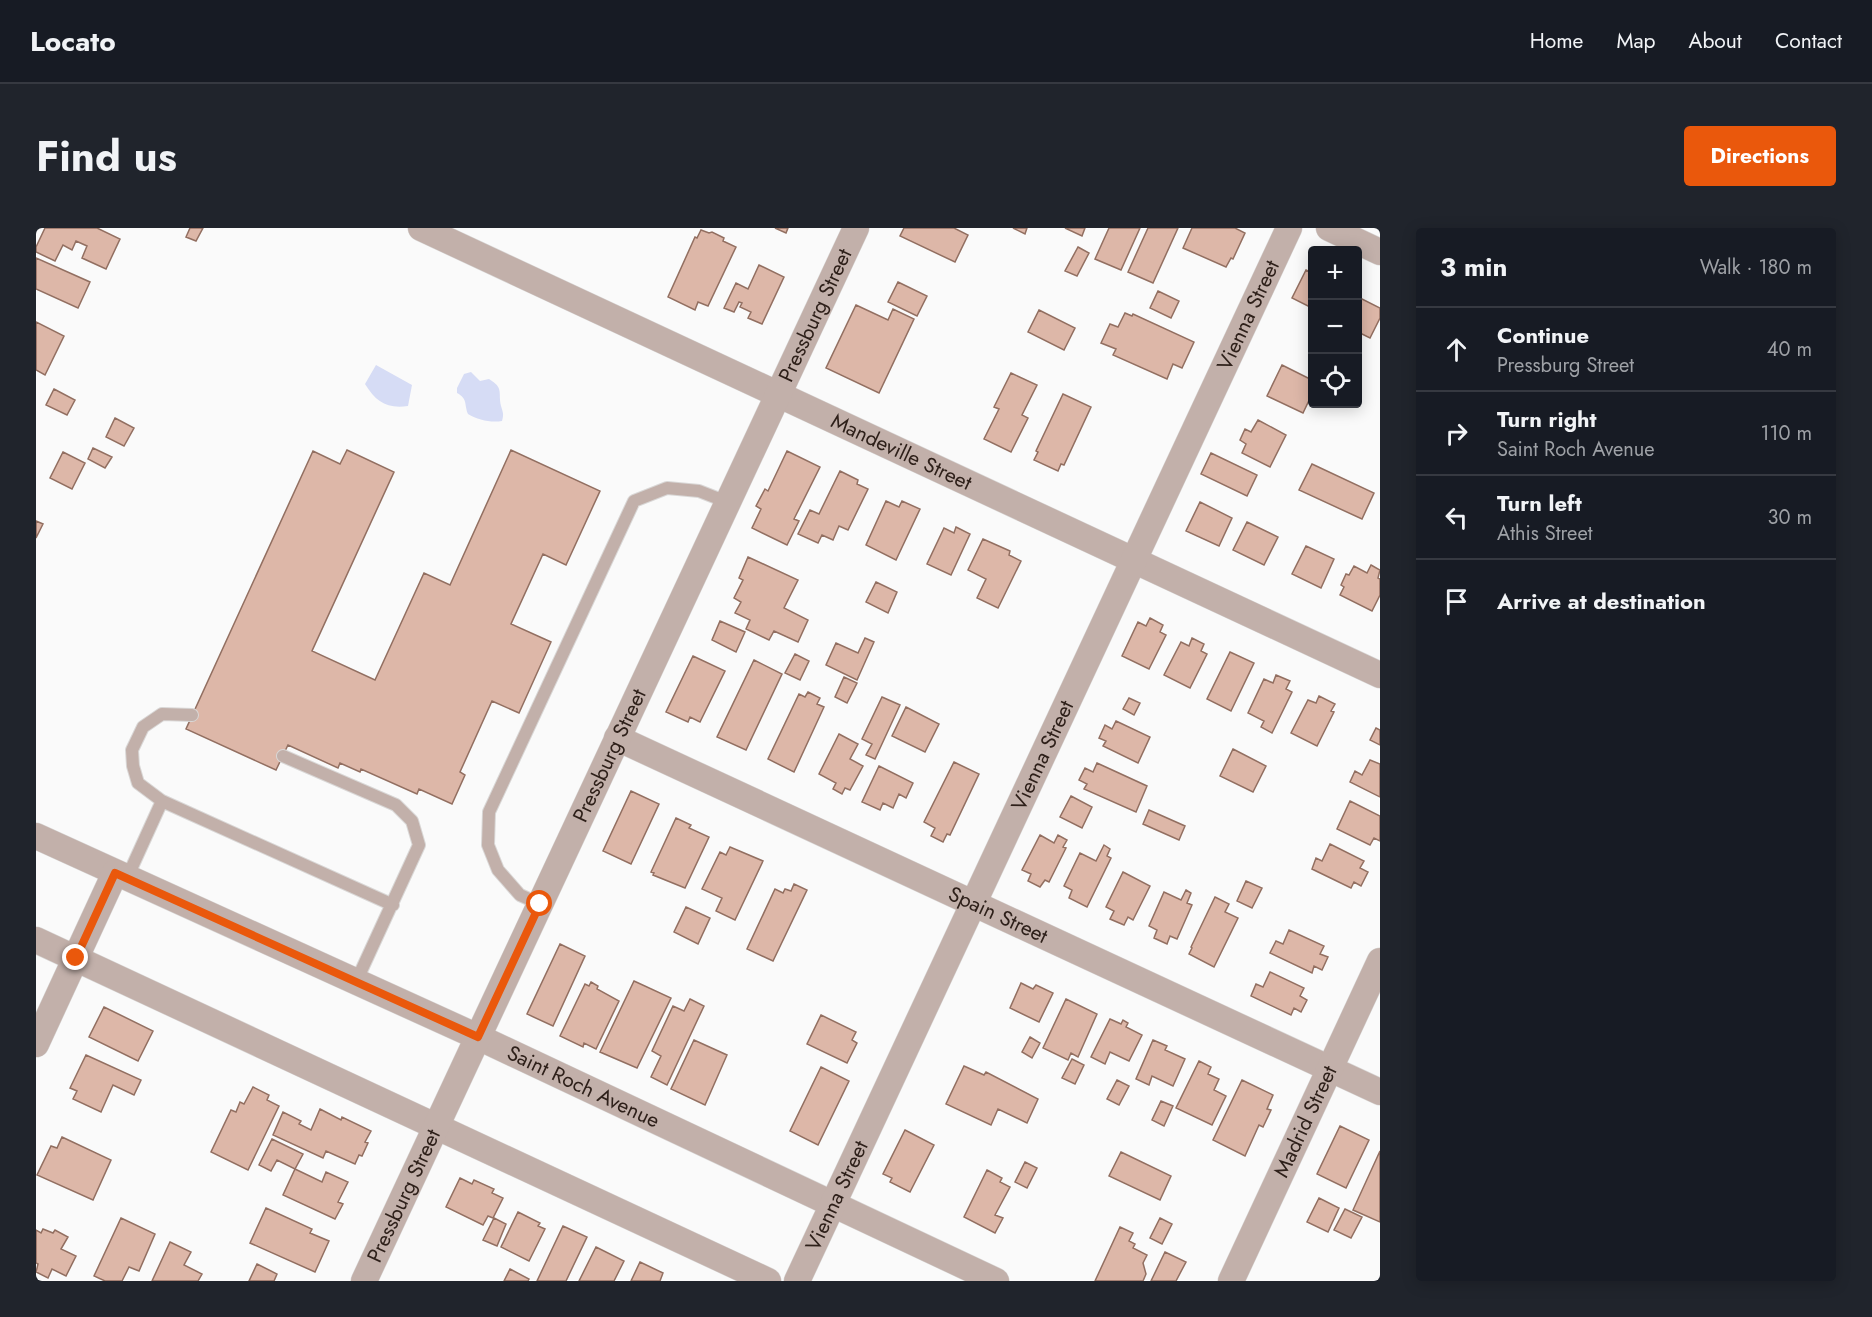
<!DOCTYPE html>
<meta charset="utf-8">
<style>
:root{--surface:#171b24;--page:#20242c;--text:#f1f3f6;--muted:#9ea1a6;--line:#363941;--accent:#ea580c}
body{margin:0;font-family:Jost,sans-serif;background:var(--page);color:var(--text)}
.controls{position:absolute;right:18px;top:18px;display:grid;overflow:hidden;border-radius:6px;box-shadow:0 3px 15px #0003}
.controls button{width:54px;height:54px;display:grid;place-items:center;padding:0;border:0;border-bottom:2px solid var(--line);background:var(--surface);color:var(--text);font:30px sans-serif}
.stop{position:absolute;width:18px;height:18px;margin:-14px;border:4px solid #ea580c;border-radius:50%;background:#fff}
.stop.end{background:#ea580c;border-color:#fff;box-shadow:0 2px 6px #0008}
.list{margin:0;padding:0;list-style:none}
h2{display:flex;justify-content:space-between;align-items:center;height:78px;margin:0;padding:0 24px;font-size:26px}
h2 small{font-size:20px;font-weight:400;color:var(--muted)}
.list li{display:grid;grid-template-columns:39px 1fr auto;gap:18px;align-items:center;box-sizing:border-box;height:84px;padding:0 24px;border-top:2px solid var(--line)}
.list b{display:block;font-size:22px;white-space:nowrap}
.list p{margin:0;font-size:20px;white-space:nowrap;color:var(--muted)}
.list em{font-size:20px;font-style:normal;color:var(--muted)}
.icon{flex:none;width:33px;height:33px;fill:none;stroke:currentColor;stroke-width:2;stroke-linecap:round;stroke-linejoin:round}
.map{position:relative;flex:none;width:1344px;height:1053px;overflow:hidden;border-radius:6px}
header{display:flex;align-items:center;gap:36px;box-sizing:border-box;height:84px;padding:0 30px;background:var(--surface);border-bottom:2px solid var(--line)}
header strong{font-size:28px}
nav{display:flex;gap:33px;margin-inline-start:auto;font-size:21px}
.intro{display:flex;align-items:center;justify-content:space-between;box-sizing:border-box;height:144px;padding:0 36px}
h1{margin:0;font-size:42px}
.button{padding:15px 27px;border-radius:6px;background:var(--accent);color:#fff;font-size:21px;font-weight:700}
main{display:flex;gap:36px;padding:0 36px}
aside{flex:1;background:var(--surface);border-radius:6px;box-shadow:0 3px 15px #0003}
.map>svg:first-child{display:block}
.green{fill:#d6dcf5}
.building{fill:#ddb7a8;stroke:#926f61;stroke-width:1.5}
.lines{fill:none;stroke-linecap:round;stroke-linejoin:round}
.service-casing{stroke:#d9d7d6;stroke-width:14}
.minor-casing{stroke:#d9d7d6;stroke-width:27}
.service{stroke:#c2b0aa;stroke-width:12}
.minor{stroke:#c2b0aa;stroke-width:26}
.route{stroke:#ea580c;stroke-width:8}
.labels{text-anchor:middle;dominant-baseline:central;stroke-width:4.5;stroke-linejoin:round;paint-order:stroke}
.street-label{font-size:21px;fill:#2e201a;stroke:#fff}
</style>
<header>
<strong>Locato</strong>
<nav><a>Home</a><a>Map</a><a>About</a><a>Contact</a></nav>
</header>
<div class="intro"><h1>Find us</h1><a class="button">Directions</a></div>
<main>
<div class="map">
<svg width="1344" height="1053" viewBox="0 0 1344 1053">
<rect width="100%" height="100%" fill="#fafafa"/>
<!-- green -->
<path class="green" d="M340,137L376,157L372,178C351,181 340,174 329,156Z
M435,144L444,153L453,151C468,160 462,164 465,178C467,185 468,186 466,193C455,195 442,192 432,186C428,176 432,171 421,165V160L428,146Z"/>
<!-- building -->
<path class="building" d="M9,0H61L84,11L70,41L46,30L51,18L40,13L36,22L27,17L19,33L0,24V19Z
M154,0H167L160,13L150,9Z
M739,0H752L750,5Z
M868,0H918L932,7L919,34L864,8Z
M977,0H991L989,6Z
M1029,0H1049L1046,8Z
M1073,0H1104L1085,42L1059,31Z
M1112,0H1142L1117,55L1092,44Z
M1156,0H1199L1209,5L1197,31L1195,30L1190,39L1147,20Z
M665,2L673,5L676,4L688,10L687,13L700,19L672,78L662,74L659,82L632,69L659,9L661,10Z
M1042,19L1053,25L1041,48L1029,43Z
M0,30L54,54L42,80L0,61Z
M723,37L748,49L726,96L712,90L715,84L704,79L706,75L703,74L698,84L688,80L700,55L712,61Z
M1270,42L1276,45V80L1256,70Z
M862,54L891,68L881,88L852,74Z
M1122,63L1143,73L1135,90L1114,80Z
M1322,69L1344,80V90L1334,110L1322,104Z
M820,77L852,92L857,81L878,91L843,165L790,140Z
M1003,82L1039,100L1028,122L992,104Z
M1089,85L1096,88L1097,86L1158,114L1146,140L1137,136L1131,151L1077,127L1080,121L1065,115L1074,96L1082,99Z
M0,94L28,108L9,147L0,142Z
M1246,137L1276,152V166L1267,185L1231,168Z
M975,145L1001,157L986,187L992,190L975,224L948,211L963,181L958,179Z
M18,161L39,172L31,187L10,177Z
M1027,166L1055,179L1028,237L1025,236L1022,243L998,232L1002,224L1000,223Z
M79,190L98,200L88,218L70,209Z
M1222,192L1250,207L1234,239L1206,225L1210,216L1204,212L1209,201L1215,204Z
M57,220L76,229L69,240L52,231Z
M311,222L358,244L276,423L339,452L388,345L414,357L475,222L564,263L530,337L507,326L475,396L515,414L483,485L456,473L424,544L429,547L416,576L383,561L381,566L325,541L324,544L304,535L302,540L252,517L240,542L150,501L277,223L304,236Z
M751,223L784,239L758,291L763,293L751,317L716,300L725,281L720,278L729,261L732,263Z
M27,224L49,235L36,261L14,250Z
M1175,225L1221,247L1211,268L1165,246Z
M1276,236L1338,265L1326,291L1263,262Z
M804,243L822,252L821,256L832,261L812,302L803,298L797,312L786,307L782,315L762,306L774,282L783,286Z
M850,273L863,279L866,273L884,281L860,332L830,317Z
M1164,274L1196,290L1183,318L1150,303Z
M0,293L7,296L0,310Z
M1211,294L1242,309L1228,337L1197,322Z
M920,299L934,306L915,347L891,336L908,300L918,305Z
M947,311L974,323L973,327L985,333L962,380L941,370L950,351L932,342Z
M1270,318L1298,331L1285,360L1256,346Z
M712,329L762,352L748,380L772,392L762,414L738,403L733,412L710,401L714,392L699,385L705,374L698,370L707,352L703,350Z
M1335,337L1344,342L1342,350L1344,351V367L1336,383L1304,367L1308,359L1305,357L1310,346L1313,347L1318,338L1331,345Z
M840,354L861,364L852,385L830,374Z
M1114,390L1127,397L1124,404L1130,407L1113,441L1086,428L1102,394L1110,398Z
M684,393L709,404L700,424L676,412Z
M829,410L838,414L821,452L790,437L800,415L822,425Z
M1156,410L1168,416L1165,423L1171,426L1154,460L1128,447L1145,414L1153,418Z
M1194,424L1218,435L1195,483L1171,471Z
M759,426L773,433L764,452L749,445Z
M657,428L689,443L664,494L654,489L652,494L630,484Z
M718,432L746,446L710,522L681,509Z
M1240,447L1254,453L1250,461L1256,464L1236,505L1225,499L1228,493L1212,485L1228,451L1237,455Z
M808,449L821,455L811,475L799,469Z
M772,464L784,470L781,476L788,479L758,544L732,531L763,466L769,469Z
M1283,468L1299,476L1295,483L1298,484L1281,518L1255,505L1272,472L1280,475Z
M846,469L864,477L839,531L830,527L836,516L826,511Z
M1093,470L1104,475L1098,487L1087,481Z
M870,479L903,496L889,524L856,508Z
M1080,493L1114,509L1102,535L1067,518L1070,513L1063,510L1069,497L1076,501Z
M1340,500L1344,502V517L1334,512Z
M803,506L822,516L814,531L827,538L814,562L809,560L806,566L797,561L800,555L783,546Z
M1197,521L1230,538L1217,564L1184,548Z
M1334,532L1344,536V569L1314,554L1319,543L1326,547Z
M918,534L943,546L914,607L911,606L907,614L895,608L899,600L888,594Z
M1061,535L1111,558L1100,584L1048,561L1051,556L1043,552L1049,540L1057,544Z
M843,538L877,555L870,570L863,566L857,580L847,575L844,582L826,574Z
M595,563L623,576L595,636L567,623Z
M1035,568L1056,579L1046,600L1024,589Z
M1314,573L1344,588V613L1338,610L1334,617L1301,601Z
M1113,582L1149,598L1143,612L1107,596Z
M640,590L655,597L653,600L673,609L649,660L617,647L618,645L615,644Z
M1004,607L1018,615L1022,607L1031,612L1027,619L1030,620L1013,654L1009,652L1004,659L992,653L995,646L986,642Z
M1294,616L1328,633L1324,640L1332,644L1325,658L1318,654L1315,660L1276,641L1280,630L1286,633Z
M1068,617L1074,621L1071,628L1075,630L1051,679L1033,670L1036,662L1028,658L1044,625L1060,633Z
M694,619L727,633L699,692L680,683L686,670L666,661L684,624L690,627Z
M1087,644L1114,658L1097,692L1092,689L1088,697L1074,691L1078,683L1070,679Z
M1210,653L1226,660L1216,680L1201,673Z
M758,656L771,662L737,733L711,721L739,661L747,665L749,661L755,663Z
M1150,662L1155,665L1151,675L1156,677L1141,711L1134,708L1131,716L1118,710L1121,702L1113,698L1128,664L1145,672Z
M1179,669L1193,676L1189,684L1202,690L1178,739L1153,726L1156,720L1155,719Z
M650,679L674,690L662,716L638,704Z
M1253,702L1288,718L1284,726L1292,729L1286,742L1278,738L1276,745L1234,725L1240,713L1247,716Z
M524,716L549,728L517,798L491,786Z
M1234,744L1268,760L1264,768L1271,772L1265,784L1258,780L1255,787L1215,768L1220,756L1227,759Z
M598,753L635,770L601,840L564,824Z
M555,754L562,758L561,761L583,773L560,821L548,815L547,819L524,808L549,756L553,758Z
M985,755L997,761L1000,757L1017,765L1003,794L974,780Z
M654,771L668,778L631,857L615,849L625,828L616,823L637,778L648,783Z
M1030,771L1061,786L1042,829L1035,825L1032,832L1007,820Z
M68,779L117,803L102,833L53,809Z
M785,787L820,804L816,812L821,815L811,835L771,816Z
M1074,791L1085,796L1087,792L1092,795L1090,799L1106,807L1093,833L1074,824L1069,836L1055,829Z
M994,809L1004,815L996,830L986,824Z
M658,812L691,827L669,877L635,861Z
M1117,812L1131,818L1129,822L1149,831L1137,858L1116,848L1113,857L1100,851Z
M50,827L105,852L98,867L77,857L65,884L37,871L41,863L34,860Z
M1036,831L1048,837L1039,856L1026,850Z
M1163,833L1175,839L1172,846L1183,851L1178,862L1190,868L1176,897L1140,880Z
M928,838L948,847L950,844L1002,871L991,895L962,881L955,897L910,876Z
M785,839L813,853L782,917L754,903Z
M1081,852L1093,858L1083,877L1071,871Z
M1206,852L1237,867L1231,881L1235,882L1227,899L1223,897L1209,928L1177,912Z
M217,859L233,867L231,872L243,878L212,942L175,924L195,882L200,884L204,874L208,876Z
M1125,873L1137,878L1128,898L1116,892Z
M284,881L305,892L306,889L335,903L329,914L332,915L326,928L323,927L319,936L290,923L287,930L237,907L247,884L265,893L263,896L275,902Z
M1304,898L1333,912L1310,960L1281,946Z
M869,902L898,917L874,964L854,954L856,950L847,946Z
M26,909L75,932L57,972L1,947L15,918L21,920Z
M236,911L267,926L259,941L241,932L235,943L223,937Z
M1344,923V994L1317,982Z
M1085,924L1135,948L1124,972L1073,948Z
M989,934L1001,940L991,960L979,954Z
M259,941L286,954L290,944L312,954L302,974L307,976L299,991L247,967Z
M951,942L966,950L964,954L974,959L959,987L967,990L959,1005L928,989Z
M424,950L436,956L438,952L458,961L456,965L467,970L457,990L452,988L447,997L410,979Z
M1283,970L1303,980L1292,1004L1271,994Z
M230,980L276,1001L274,1005L293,1013L279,1044L214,1015Z
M1309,981L1326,989L1315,1010L1298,1002Z
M482,984L504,995L502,998L509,1001L493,1033L465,1019Z
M85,990L119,1006L103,1043L93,1039L86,1053H69L58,1048Z
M458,990L470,996L461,1018L447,1012Z
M1124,990L1136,996L1126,1016L1114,1010Z
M527,998L551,1009L530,1053H501Z
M1084,999L1097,1005L1093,1013L1099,1016L1097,1020L1111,1027L1107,1035L1110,1046L1107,1053H1059Z
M7,1001L17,1005L19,1002L32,1009L25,1021L40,1028L30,1048L16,1041L12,1050L0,1044L2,1036L0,1035V1002L5,1005Z
M134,1014L155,1024L148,1037L166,1046L162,1053H116Z
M560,1019L588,1033L578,1053H543Z
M1129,1024L1150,1034L1140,1053H1115Z
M604,1034L627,1045L624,1053H595Z
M221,1036L241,1046L238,1053H213Z
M474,1041L493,1051L492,1053H468Z"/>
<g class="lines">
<defs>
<path id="service" d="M156,487L126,486L107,499L96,522L97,538L102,555L126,573L357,677
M247,528L360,577L376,593L383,617L320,754
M91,650L126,573
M504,676L484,667L462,642L452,617L453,584L598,273L631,260L663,263L691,274"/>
<g id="minor">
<path id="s1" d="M385,0L1344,447"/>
<path d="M1293,0L1344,24"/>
<path id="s2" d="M581,510L1344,864"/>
<path id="s3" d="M0,608L442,809L960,1053"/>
<path d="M0,712L732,1053"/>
<path d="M0,816L79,645"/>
<path id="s4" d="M328,1053L820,0"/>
<path id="s5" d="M761,1053L1253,0"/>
<path id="s6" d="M1195,1053L1344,733"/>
</g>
</defs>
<!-- service casing -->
<use href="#service" class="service-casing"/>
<!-- minor casing -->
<use href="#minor" class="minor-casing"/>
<!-- service -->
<use href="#service" class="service"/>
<!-- minor -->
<use href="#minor" class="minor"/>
</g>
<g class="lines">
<!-- route -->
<path class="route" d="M40,730L79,645L442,809L504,676"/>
</g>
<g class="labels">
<!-- street labels -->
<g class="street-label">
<text stroke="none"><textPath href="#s4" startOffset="1066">Pressburg Street</textPath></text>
<text stroke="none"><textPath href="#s5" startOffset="1066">Vienna Street</textPath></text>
<text stroke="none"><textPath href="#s1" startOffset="530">Mandeville Street</textPath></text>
<text stroke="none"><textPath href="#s5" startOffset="580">Vienna Street</textPath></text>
<text stroke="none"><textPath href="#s4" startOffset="580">Pressburg Street</textPath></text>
<text stroke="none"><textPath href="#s2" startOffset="420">Spain Street</textPath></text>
<text stroke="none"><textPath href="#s3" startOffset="602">Saint Roch Avenue</textPath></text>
<text stroke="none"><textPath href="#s6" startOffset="176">Madrid Street</textPath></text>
<text stroke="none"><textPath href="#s4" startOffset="94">Pressburg Street</textPath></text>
<text stroke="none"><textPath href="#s5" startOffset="94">Vienna Street</textPath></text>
</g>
</g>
</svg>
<div class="controls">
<button>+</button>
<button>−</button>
<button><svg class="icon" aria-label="locate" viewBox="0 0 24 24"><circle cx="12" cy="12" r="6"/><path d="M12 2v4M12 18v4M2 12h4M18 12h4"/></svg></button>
</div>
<div class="stop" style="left:504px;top:676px"></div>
<div class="stop end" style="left:40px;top:730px"></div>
</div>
<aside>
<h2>3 min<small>Walk · 180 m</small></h2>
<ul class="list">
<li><svg class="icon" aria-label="ahead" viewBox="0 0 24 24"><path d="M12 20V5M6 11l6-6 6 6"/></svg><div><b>Continue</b><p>Pressburg Street</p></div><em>40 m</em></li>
<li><svg class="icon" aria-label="right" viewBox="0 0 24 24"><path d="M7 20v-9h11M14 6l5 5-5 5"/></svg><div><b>Turn right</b><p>Saint Roch Avenue</p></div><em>110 m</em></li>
<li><svg class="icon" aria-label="left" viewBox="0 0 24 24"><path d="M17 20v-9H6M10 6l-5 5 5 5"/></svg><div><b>Turn left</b><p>Athis Street</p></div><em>30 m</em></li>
<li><svg class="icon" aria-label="arrive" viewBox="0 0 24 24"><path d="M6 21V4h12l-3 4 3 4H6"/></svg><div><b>Arrive at destination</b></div></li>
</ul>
</aside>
</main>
